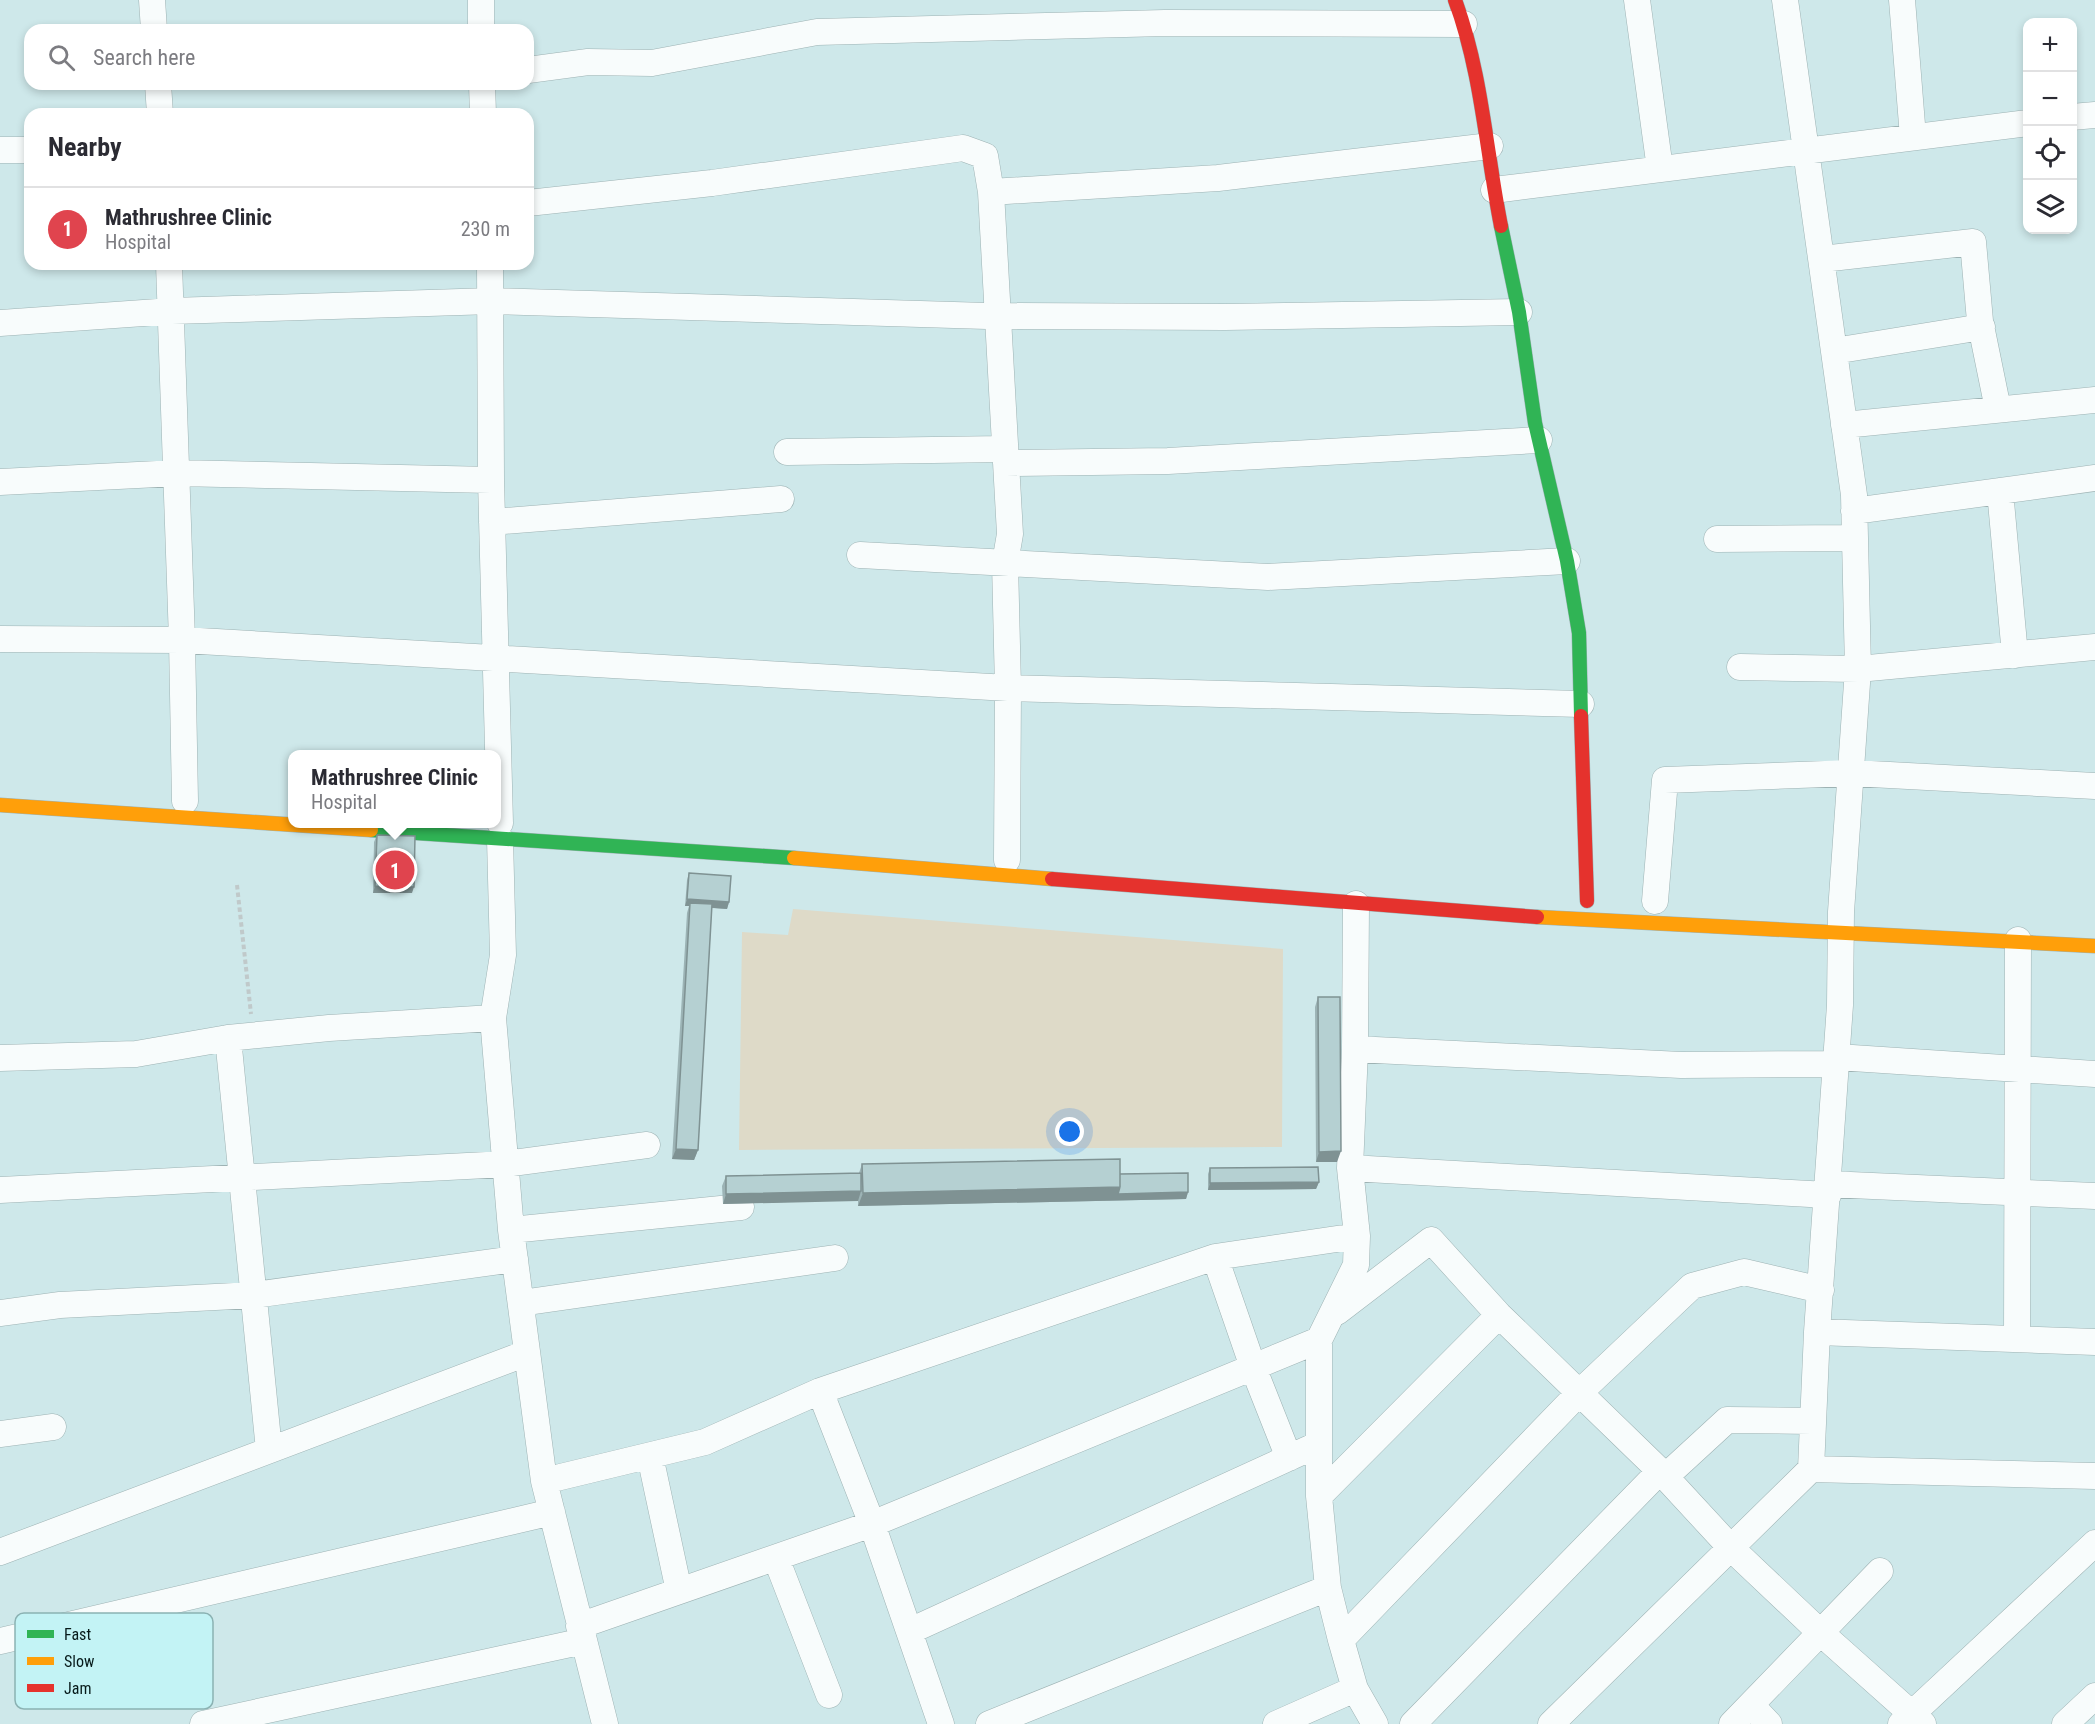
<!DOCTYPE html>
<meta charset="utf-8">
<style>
:root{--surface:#fff;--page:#f7f7f7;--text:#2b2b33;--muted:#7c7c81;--line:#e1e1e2;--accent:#4d6263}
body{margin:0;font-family:"Roboto Condensed",sans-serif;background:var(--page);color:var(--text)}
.controls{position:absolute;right:18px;top:18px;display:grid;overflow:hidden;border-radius:12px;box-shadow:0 3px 9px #0003}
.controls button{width:54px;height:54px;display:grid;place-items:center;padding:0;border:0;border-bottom:2px solid var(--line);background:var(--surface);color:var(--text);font:30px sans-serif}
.you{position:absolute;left:1070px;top:1132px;width:21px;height:21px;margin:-15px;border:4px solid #fff;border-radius:50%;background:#1a73e8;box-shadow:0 0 0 9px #1a73e833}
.badge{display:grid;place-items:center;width:39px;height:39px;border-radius:50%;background:var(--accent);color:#fff;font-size:20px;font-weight:700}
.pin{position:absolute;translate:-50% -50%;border:3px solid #fff;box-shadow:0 2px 6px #0006}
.popup{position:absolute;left:288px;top:750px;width:213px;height:78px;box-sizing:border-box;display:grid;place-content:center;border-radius:12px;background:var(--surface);filter:drop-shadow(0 2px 4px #0005);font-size:20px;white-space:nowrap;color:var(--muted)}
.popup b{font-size:22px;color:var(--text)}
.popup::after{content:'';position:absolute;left:50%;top:100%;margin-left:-12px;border:12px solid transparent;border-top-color:var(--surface)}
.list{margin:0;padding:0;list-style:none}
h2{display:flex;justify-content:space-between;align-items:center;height:78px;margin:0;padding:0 24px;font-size:26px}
h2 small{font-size:20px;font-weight:400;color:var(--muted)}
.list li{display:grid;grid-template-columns:39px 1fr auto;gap:18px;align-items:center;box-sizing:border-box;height:84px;padding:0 24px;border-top:2px solid var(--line)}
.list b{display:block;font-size:22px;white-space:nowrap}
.list p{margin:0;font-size:20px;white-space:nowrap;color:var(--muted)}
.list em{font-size:20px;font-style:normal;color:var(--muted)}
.icon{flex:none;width:33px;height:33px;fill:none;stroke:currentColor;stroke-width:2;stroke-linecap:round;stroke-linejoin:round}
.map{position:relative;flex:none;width:2095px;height:1724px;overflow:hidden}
.search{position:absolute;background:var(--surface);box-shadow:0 3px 9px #0003;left:24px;top:24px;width:510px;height:66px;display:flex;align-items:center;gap:15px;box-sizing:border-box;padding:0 21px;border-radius:18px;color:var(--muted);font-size:22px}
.panel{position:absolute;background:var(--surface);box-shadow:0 3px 9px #0003;left:24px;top:108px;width:510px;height:162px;border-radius:18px}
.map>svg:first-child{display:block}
.green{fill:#dedac8}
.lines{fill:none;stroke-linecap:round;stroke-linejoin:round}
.street-casing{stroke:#9db2b3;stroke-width:27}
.fast-casing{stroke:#9db2b3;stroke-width:15}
.slow-casing{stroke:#9db2b3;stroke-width:15}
.jam-casing{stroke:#9db2b3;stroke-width:15}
.path{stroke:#c0c9ca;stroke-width:4;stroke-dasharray:4.5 3;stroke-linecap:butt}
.street{stroke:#f8fcfc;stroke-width:26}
.fast{stroke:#30b455;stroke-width:14}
.slow{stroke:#ff9f0a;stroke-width:14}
.jam{stroke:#e5322d;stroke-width:14}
.wall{fill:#9cb3b5}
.shaded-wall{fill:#7f9293}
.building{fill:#b5d0d2;stroke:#7f9293;stroke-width:1.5}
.key{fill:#c3f3f5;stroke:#8bb2b3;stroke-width:1.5}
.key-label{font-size:16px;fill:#071a1a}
</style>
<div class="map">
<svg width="2095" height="1724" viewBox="0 0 2095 1724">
<rect width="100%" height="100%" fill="#cee8ea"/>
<!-- green -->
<path class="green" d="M793,909L1283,949L1282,1147L739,1150L742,932L788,935Z"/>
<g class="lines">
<defs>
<path id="street" d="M152,0L154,30
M481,0V30
M1637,0L1660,169
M1902,0L1913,137
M528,70L588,62L652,63L817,32L1165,23L1464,24
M158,84L160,114
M482,84L483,114
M2072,117L2095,115
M0,150H30
M1494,190L2028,123
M991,192L1218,178L1490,146
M528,203L712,183L963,148L985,156L991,192L1010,534L1005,563L1008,688L1007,860
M1822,259L1973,242L1980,321L1998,409
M169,264L182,640L185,801
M490,264L491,480L500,823
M0,323L172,311L492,301L987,316L1225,317L1519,312
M1834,351L1982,327
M1844,425L2095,400
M787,452L1005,449
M1006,463L1168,461L1539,440
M0,482L177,473L491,480
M2000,491L2015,655
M1854,511L2095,478
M492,522L781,499
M1717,539L1855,538
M860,555L1268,577L1567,561
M0,639L182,640L1008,688L1581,704
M1740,667L1858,669L2095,647
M500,839L503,955L493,1018L511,1230L544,1481L605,1724
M1655,901L1665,780L1852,773L2095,786
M1356,904L1355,1049L1350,1168L1357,1236L1356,1265L1319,1340V1496L1328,1588L1341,1640L1355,1689L1375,1724
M228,1038L269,1450
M1355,1049L1681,1065L1836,1064
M1837,1057L2095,1074
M0,1058L136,1054L228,1038L329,1028L493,1018
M1350,1168L1828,1195
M1828,1184L2095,1196
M0,1190L506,1164L647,1145
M511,1230L741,1207
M1215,1257L1253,1367L1289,1458
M521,1303L835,1258
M1337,1312L1431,1240L1499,1315L1660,1471L1732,1549L1822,1634L1923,1724
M0,1313L60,1305L254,1295L515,1259
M1817,1332L2095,1342
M2017,1339L2018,940
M820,1391L872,1524L941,1724
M0,1434L53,1427
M650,1456L679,1591
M1811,1469L2095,1476
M1665,1477L1727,1420L1812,1421
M544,1481L705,1442L820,1391L1215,1257L1357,1236
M1319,1496L1499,1315
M0,1552L527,1353
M776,1558L829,1695
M579,1626L872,1524L1319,1340
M910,1631L1319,1444
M1341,1640L1579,1393L1692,1286L1744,1272L1821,1290
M0,1641L552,1512
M1751,1705L1769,1724
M203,1724L584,1641
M989,1724L1328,1588
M1276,1724L1355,1689
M1413,1724L1660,1471
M1551,1724L1811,1469L1817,1332L1840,1005L1841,912L1858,669L1854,495L1785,0
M1732,1724L1880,1571
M1901,1724L2095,1543
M2065,1724L2095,1696"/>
<path id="fast" d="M1501,226L1519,312L1535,423L1567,561L1579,633L1581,716
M371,830L794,858"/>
<path id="slow" d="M0,805L371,830
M794,858L1052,879
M1537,917L2095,946"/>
<path id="jam" d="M1455,0C1482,73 1486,151 1501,226
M1581,716L1587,901
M1052,879L1537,917"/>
</defs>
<!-- street casing -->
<use href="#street" class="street-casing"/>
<!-- fast casing -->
<use href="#fast" class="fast-casing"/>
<!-- slow casing -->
<use href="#slow" class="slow-casing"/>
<!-- jam casing -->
<use href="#jam" class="jam-casing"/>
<!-- path -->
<path class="path" d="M237,885L251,1014"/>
<!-- street -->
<use href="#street" class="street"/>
<!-- fast -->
<use href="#fast" class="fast"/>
<!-- slow -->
<use href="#slow" class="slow"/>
<!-- jam -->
<use href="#jam" class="jam"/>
</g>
<!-- wall -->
<path class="wall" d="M377,835L412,893H373L374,842Z
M689,873L729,902L727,909L712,908L698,1150L694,1160L672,1159L687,913L689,906H685L687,880Z
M1318,997L1337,1162H1316L1315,1007Z
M862,1164L1120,1174L1188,1192L1186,1199L858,1206V1200L723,1204L722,1186L726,1176L859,1173Z
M1210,1168L1319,1182L1316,1189L1208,1190V1174Z"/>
<!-- shaded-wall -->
<path class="shaded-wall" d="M375,886L414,887L412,893H373Z
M687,899L729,902L727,909L690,906V903L689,906H685Z
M676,1149L698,1150L694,1160L672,1159Z
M1341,1151L1337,1162H1316L1319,1152Z
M1319,1182L1316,1189L1208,1190L1210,1183Z
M1120,1187L1188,1192L1186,1199L858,1206L863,1193Z
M861,1191L858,1201L723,1204L726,1194Z"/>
<!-- building -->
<path class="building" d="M377,835L415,836L414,887L375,886Z
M689,873L731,876L729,902L687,899Z
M690,903L712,904L698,1150L676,1149Z
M1318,997H1340L1341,1151L1319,1152Z
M1120,1159V1187L863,1193L862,1164Z
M1318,1167L1319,1182L1210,1183V1168Z
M861,1173V1191L726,1194V1176Z
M1188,1173V1192L1118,1194L1120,1187V1174Z"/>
<!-- legend -->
<rect x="15" y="1613" width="198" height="96" rx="9" class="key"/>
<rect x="27" y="1630" width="27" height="8" fill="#30b455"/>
<rect x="27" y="1657" width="27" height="8" fill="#ff9f0a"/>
<rect x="27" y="1684" width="27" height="8" fill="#e5322d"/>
<g class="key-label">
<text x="64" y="1640">Fast</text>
<text x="64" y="1667">Slow</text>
<text x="64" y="1694">Jam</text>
</g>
</svg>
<div class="controls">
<button>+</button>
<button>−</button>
<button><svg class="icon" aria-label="locate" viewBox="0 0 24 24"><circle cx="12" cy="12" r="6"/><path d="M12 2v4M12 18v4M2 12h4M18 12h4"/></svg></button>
<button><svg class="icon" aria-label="layers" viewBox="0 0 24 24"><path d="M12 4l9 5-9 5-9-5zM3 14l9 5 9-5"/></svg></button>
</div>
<div class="you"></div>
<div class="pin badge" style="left:395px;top:870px;background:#e0444e">1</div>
<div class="popup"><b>Mathrushree Clinic</b>Hospital</div>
<div class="search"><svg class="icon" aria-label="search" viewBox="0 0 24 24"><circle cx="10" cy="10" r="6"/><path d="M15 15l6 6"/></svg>Search here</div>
<section class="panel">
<h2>Nearby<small></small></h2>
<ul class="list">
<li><span class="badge" style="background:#e0444e">1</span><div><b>Mathrushree Clinic</b><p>Hospital</p></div><em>230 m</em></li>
</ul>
</section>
</div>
